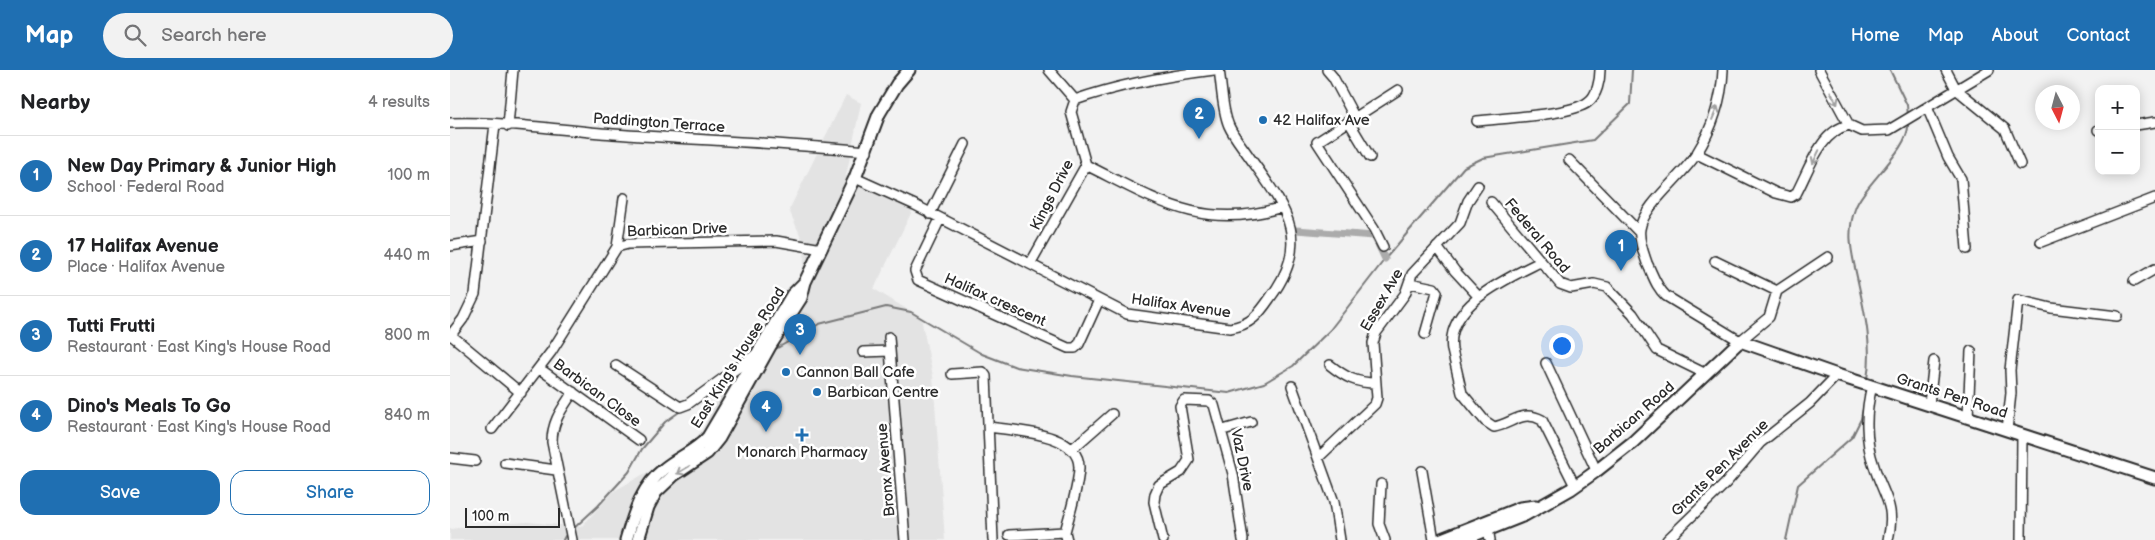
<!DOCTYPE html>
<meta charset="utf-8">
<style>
:root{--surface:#fff;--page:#f2f2f2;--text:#202124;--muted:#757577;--line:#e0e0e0;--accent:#1f6fb2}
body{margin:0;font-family:"Balsamiq Sans",sans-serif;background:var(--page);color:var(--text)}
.controls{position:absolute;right:15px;top:15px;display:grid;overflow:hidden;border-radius:10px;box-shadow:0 2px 12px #0003}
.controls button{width:45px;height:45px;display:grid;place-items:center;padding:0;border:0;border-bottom:1px solid var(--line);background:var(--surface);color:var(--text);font:25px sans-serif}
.compass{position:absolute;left:1585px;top:15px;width:45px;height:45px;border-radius:50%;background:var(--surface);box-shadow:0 2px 12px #0003;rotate:174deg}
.scale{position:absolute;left:15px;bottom:12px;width:95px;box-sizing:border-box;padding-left:5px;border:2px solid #2b2b2b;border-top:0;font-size:14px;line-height:18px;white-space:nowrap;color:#2b2b2b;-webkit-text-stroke:4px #fff;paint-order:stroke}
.you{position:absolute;left:1111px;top:275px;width:18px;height:18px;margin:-12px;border:4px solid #fff;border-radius:50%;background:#1a73e8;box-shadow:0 0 0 8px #1a73e833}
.badge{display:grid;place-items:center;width:32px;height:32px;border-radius:50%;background:var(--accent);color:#fff;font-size:16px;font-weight:700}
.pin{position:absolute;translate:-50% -41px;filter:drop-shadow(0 1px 2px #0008)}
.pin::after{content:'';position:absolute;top:26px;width:18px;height:15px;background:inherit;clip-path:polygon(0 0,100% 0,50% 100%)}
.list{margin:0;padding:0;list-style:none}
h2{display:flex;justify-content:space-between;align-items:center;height:65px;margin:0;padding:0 20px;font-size:21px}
h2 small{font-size:16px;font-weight:400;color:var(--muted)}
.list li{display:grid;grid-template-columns:32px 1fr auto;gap:15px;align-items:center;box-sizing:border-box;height:80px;padding:0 20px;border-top:1px solid var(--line)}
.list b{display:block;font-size:19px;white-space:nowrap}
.list p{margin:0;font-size:16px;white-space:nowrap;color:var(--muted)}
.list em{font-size:16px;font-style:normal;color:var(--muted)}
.actions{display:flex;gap:10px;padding:15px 20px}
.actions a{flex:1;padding:11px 0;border:1px solid var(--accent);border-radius:15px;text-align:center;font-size:18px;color:var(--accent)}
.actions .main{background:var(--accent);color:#fff}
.icon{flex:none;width:28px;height:28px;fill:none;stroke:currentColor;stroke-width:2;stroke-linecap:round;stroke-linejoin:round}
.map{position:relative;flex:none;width:1705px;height:470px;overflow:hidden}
header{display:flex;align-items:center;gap:30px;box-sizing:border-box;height:70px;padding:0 25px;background:var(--accent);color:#fff}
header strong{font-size:24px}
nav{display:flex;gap:28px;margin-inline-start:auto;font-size:18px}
.search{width:350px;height:45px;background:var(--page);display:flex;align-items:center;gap:12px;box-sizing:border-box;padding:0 18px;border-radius:28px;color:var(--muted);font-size:19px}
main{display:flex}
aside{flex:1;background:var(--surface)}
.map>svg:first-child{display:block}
.built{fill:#e3e3e3}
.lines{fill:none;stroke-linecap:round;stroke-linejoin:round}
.stream{stroke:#787878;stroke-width:2}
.canal{stroke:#ababab;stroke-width:7}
.minor-casing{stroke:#2b2b2b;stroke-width:12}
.major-casing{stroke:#2b2b2b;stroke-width:15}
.minor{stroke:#fff;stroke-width:9}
.major{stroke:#fff;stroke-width:11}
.oneway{stroke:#a0a0a0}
.poi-dot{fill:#1f6fb2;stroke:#fff;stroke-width:2}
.labels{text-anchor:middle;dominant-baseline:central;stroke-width:5;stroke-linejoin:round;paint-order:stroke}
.poi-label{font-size:15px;fill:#2b2b2b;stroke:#fff;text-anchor:start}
.street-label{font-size:15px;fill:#2b2b2b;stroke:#fff}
</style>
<header>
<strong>Map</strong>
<div class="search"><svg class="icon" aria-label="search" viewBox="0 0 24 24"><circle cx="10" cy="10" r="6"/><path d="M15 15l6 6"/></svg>Search here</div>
<nav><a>Home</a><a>Map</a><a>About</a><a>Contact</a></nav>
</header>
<main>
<aside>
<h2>Nearby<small>4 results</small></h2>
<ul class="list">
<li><span class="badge">1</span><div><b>New Day Primary &amp; Junior High</b><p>School · Federal Road</p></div><em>100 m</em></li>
<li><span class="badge">2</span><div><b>17 Halifax Avenue</b><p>Place · Halifax Avenue</p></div><em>440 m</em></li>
<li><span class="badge">3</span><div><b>Tutti Frutti</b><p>Restaurant · East King's House Road</p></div><em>800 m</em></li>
<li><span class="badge">4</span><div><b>Dino's Meals To Go</b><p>Restaurant · East King's House Road</p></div><em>840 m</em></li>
</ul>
<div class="actions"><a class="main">Save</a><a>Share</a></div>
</aside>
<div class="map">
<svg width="1705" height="470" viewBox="0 0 1705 470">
<rect width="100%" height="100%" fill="#f2f2f2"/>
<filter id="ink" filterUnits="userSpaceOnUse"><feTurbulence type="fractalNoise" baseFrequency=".02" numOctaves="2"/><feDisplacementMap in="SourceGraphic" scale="10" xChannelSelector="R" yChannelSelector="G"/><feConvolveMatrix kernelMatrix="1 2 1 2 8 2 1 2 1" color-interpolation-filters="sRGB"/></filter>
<g filter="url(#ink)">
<!-- built -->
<path class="built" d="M396,25L411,33L396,106L412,115L465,135L424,219L471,248L483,306L495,470H0V459L32,455L78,452L131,457L164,421L245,375L286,292L353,206L355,176L339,140Z"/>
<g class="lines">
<!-- stream -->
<path class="stream" d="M1440,0L1457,35L1458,46
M324,280L369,254L436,237L461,242L532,284L566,297L622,306L779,323L814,313L843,296L880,260L935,189L1014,97L1033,88L1143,70L1180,34L1182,0
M280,309L291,302
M1417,309C1423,275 1414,240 1407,207C1402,184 1396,163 1405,139C1413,115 1461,78 1458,53
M123,459L148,436L179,402L192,379L215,352L232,340
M113,470L115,466
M1336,470L1348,415L1402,367L1411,349L1417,318"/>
<!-- canal -->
<path class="canal" d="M846,160L924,166L935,189"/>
<defs>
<path id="minor" d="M599,0L625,30
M877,0L883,7L905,48
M1273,0C1272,29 1262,59 1247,83C1234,105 1193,135 1190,159C1188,169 1194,184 1197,193C1203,205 1206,217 1216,226L1290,271L1319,247L1327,221L1378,187
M1369,0L1399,55
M1496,0L1506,19L1555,59L1570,94
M1477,37L1498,87L1511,109L1517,179
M1027,51C1051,48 1122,45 1138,32C1147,26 1150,10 1150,0
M899,52L920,87
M0,53C54,51 109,60 163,64C248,70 332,73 417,81
M1399,55L1412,61L1439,60L1539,0
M1686,55L1705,52
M58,56L63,0
M1648,60H1649
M1247,84L1326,123L1341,127L1346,124C1359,100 1370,61 1399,55
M1119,90L1189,162
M636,95C705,129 752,162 832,137
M405,108L465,135L677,244L780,258C801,255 809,244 820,228C864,169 834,136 798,85C792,76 784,67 779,56C772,40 772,18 769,0
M1041,132L1110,214L1121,218L1144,214L1157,217L1183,244L1207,280L1256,304
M480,144L515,74
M490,149L465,201L468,210L618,278H625L629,274L649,230
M1591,172L1705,128
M0,176L32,171
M167,177L174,128
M933,177L924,159L867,72L948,20
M987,177L1005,201L1028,226
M1265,191L1327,221
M1090,192C1058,208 995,235 1002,280L1012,323L1035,351L1044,357C1062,354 1072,339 1092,350L1125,416
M580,194L636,95L621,42L625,30C670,14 716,6 764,0
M1684,211L1705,199
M960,213L984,218L987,222L975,264
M1,265L71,323
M0,266L13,249L25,224L45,54
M439,267L455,470
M413,282L440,281
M1096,293L1146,400
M166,295L230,337L238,334L305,285
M880,295C895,307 906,313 926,313
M90,299L189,370
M502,304L533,302L536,306L543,470
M842,316L884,432L890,470
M1422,316C1415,342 1415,371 1424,396C1434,428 1446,434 1438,470
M1479,334L1484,291
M1518,347L1521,281
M539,357C564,361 630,362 629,398C628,419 620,442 615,462L617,470
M42,359L101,282L167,177L178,174L326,171L372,179
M773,360L801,352
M1557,360L1561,323L1560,300L1568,230L1601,238L1667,246
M621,380L662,344
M869,387L925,334L927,328L923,273L926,263L955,224L962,204L1010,153L1018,131L1028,116
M0,388L25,391
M55,393L106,400
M972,401L984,470
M931,414L929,454L935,470
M1037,453L1040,470
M559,465L615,462
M122,470L102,372C102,351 112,339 123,322
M713,470L704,432L705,424L709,415L731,402L739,390L730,336L734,330L759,331L764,335L783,404L793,470
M1217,470L1275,414L1310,373L1360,333L1387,305
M1571,470L1572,365"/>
<path id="major" d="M176,470C184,444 191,417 214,399C228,387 245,382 258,367L342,225L355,212
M188,470L198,437L206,422L224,405L257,383L269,368L320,276L351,228L355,212L405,108L429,44L447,14L459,0
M989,470L1070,438L1086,436
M1012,470L1075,445L1121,419L1145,402L1183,372L1290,271L1387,305L1705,408"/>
</defs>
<!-- minor casing -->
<use href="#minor" class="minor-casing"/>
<!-- major casing -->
<use href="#major" class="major-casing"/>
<!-- minor -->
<use href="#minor" class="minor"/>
<!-- major -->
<use href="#major" class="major"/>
</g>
<!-- one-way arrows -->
<defs><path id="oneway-shaft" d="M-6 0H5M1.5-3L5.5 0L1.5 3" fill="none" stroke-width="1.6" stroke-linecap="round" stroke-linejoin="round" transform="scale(1.25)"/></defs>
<g class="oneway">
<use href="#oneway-shaft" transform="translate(1384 28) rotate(61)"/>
<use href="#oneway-shaft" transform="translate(1265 43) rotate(-67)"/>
<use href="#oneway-shaft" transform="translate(1366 87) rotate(116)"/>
<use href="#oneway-shaft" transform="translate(233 400) rotate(149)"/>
</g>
</g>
<!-- markers -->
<g class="poi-dot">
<circle cx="813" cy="50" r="5"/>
<circle cx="336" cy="302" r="5"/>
<circle cx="367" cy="322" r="5"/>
<path d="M349.5 357.5h5v5h5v5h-5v5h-5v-5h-5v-5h5z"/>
</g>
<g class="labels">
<!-- poi labels -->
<g class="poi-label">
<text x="823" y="50">42 Halifax Ave</text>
<text x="346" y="302">Cannon Ball Cafe</text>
<text x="377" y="322">Barbican Centre</text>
<text x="352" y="382" text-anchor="middle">Monarch Pharmacy</text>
</g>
<!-- street labels -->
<g class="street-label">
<text transform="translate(209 53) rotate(4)">Paddington Terrace</text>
<text transform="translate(602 125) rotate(-63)">Kings Drive</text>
<text transform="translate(227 160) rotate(-2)">Barbican Drive</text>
<text transform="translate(1087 166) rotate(50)">Federal Road</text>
<text transform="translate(545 230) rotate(24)">Halifax crescent</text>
<text transform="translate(932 230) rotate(-60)">Essex Ave</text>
<text transform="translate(731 236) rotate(8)">Halifax Avenue</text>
<text transform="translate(288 288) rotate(-58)">East King's House Road</text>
<text transform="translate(147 323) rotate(36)">Barbican Close</text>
<text transform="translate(1502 326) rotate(18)">Grants Pen Road</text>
<text transform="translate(1184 348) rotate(-41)">Barbican Road</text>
<text transform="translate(792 390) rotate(78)">Vaz Drive</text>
<text transform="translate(1270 398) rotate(-45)">Grants Pen Avenue</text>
<text transform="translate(436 400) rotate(-95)">Bronx Avenue</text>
</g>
</g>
</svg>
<div class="controls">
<button>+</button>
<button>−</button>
</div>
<svg class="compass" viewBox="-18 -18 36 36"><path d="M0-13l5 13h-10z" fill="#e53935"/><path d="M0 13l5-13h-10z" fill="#757577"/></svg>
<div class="scale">100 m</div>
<div class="you"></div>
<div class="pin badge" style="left:1171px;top:201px">1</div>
<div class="pin badge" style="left:749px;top:69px">2</div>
<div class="pin badge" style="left:350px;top:285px">3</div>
<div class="pin badge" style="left:316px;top:362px">4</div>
</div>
</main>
